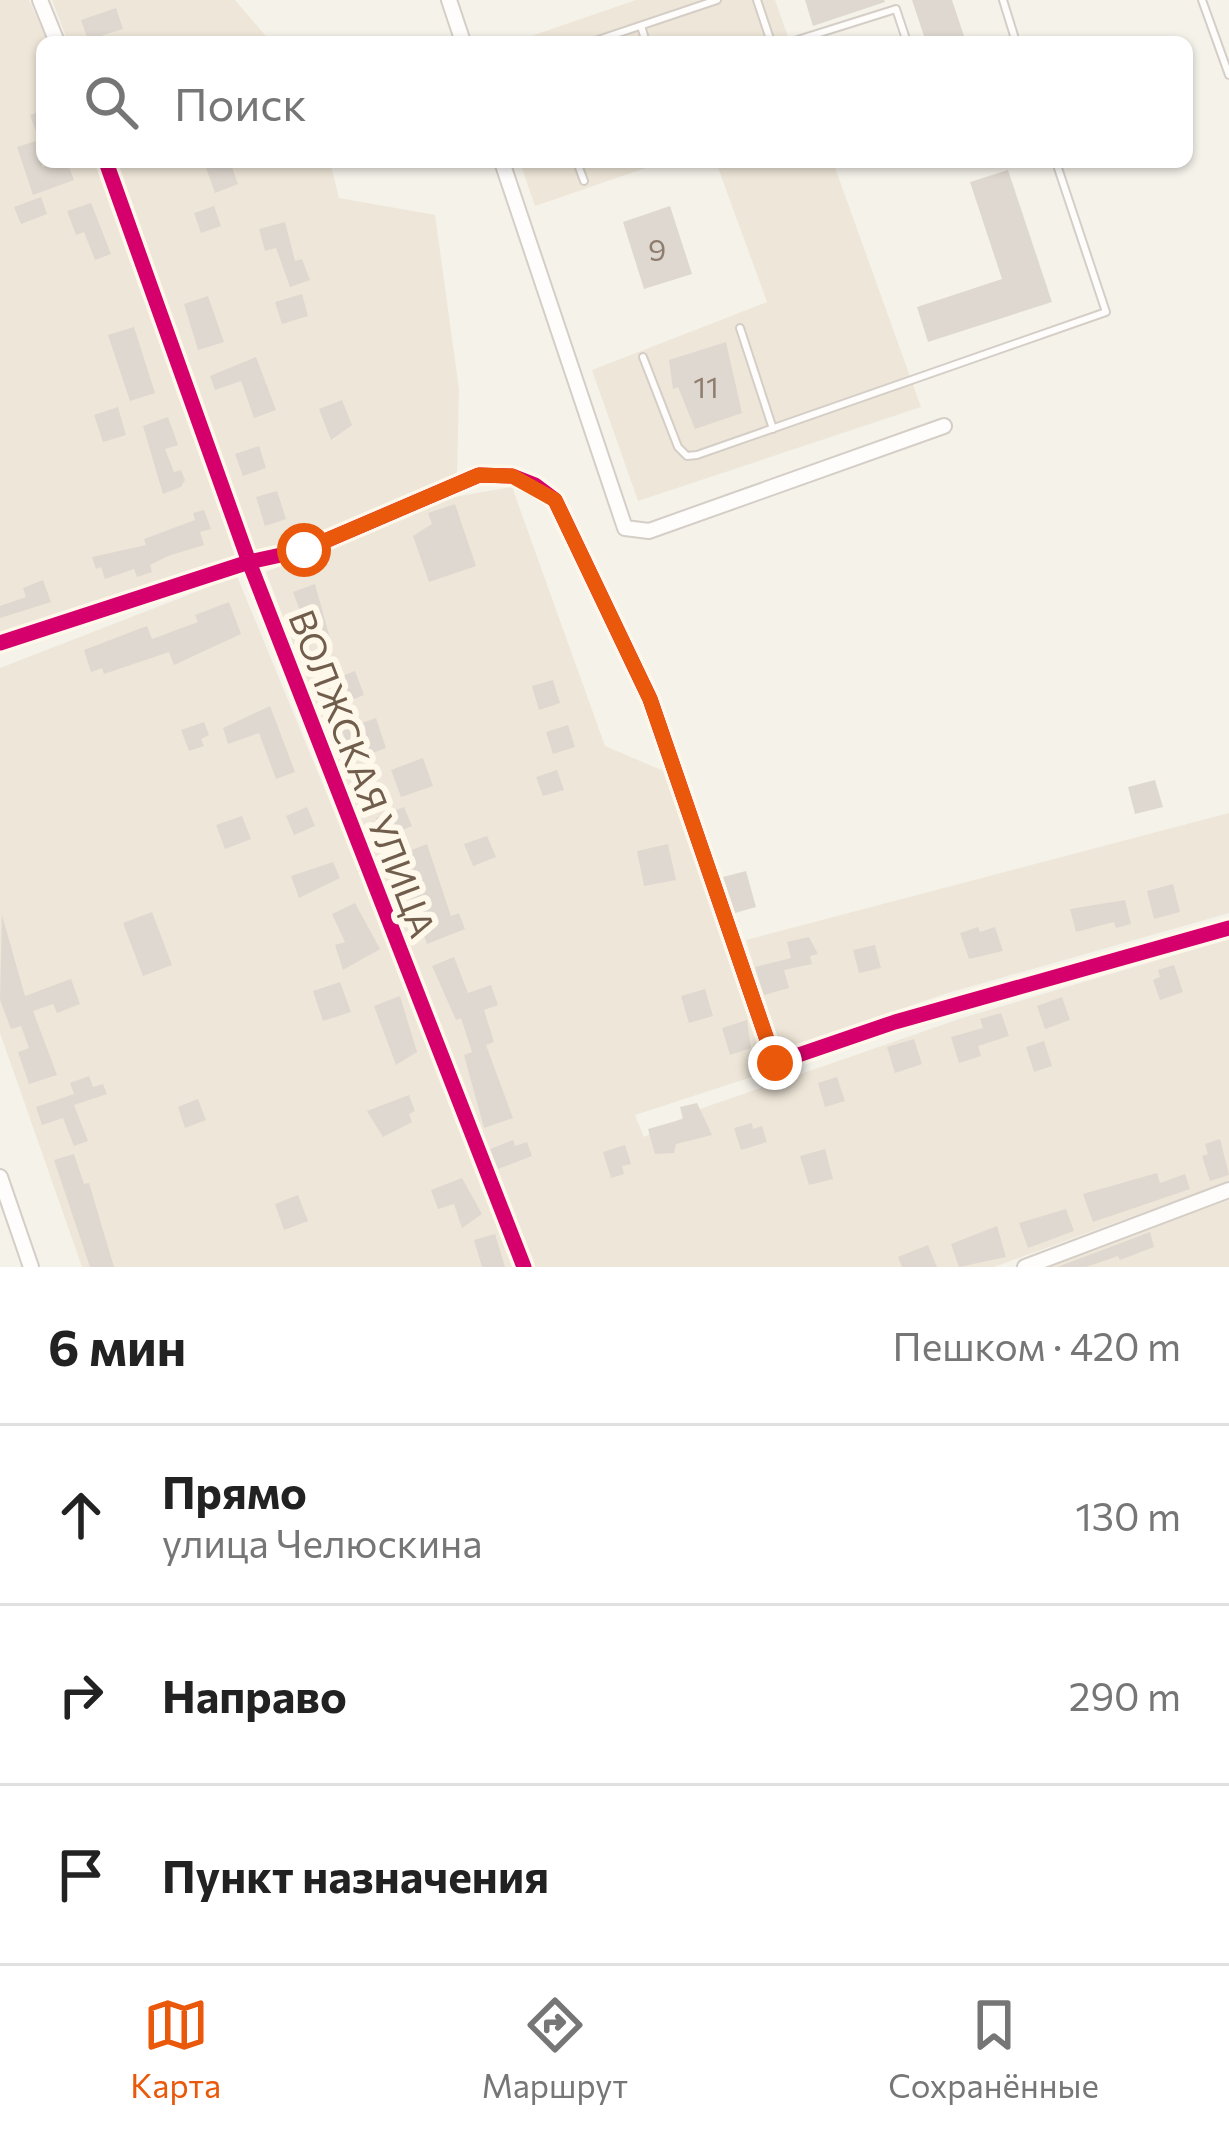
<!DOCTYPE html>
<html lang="ru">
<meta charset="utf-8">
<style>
:root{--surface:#fff;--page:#f6f6f6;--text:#222;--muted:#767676;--line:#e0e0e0;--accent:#ea580c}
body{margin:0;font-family:Commissioner,sans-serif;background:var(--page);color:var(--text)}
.stop{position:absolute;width:36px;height:36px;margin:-27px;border:9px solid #ea580c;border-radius:50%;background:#fff}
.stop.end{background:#ea580c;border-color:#fff;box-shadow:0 3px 12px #0008}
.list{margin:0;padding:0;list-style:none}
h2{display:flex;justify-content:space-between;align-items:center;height:156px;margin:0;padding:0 48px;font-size:51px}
h2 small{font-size:39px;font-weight:400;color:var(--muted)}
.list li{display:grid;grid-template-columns:78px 1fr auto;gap:36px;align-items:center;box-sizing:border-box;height:180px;padding:0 48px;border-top:3px solid var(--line)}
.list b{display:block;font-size:45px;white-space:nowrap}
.list p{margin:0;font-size:39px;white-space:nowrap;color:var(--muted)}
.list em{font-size:39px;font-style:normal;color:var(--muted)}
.icon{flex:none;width:66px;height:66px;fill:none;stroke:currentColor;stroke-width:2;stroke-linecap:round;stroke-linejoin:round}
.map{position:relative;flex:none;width:1229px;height:1267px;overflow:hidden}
.search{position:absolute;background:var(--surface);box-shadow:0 3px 9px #0004;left:36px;right:36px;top:36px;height:132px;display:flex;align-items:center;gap:30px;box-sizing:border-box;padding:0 42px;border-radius:18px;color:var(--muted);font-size:45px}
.sheet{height:696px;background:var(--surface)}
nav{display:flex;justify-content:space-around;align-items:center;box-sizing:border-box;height:168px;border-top:3px solid var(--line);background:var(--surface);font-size:33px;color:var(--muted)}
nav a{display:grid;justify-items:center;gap:6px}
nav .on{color:var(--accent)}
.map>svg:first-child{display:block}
.residential{fill:#eee6d8}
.building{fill:#dfd8d0}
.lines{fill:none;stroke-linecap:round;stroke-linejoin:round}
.lane-casing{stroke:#d4cec7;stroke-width:10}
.street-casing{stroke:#d4cec7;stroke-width:18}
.lane{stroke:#fefdfc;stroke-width:6}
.street{stroke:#fefdfc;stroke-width:14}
.cycleway-casing{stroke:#fef8eb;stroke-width:22}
.cycleway{stroke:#d6006c;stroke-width:15}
.route{stroke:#ea580c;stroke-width:15}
.labels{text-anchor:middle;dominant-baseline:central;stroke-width:12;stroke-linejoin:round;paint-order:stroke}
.number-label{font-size:30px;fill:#8f7e70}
.street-label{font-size:36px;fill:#715d4c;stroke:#fef8eb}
</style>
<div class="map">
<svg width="1229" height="1267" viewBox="0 0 1229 1267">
<rect width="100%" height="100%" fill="#f5f2ea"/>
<!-- residential -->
<path class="residential" d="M0,0H29L48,42H42V162H99L242,557L0,635Z
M52,0H235L271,42H68Z
M636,0H775L790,42H514Z
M115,162H330L339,198L435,215L459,389L457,474L342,524L255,553Z
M520,162H663L535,206Z
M716,162H833L921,407L638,501L592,370L767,302Z
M512,487L605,746L666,772L775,1063L767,1072L635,1115L644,1137L700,1109L962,1018L1229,939V1181L994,1267H531L266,572L454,497Z
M237,576L442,1074L519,1267H82L0,1033V668Z
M1229,813V913L948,993L780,1050L746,940Z
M1229,1200V1267H1042L1100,1245Z"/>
<!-- building -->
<path class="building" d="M805,0H884L885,2L813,26Z
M912,0H952L966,42H926Z
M116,8L123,29L88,40L81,20Z
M42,111V167L67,162L74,180L33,195L17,147L39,140L30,115Z
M221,162H230L238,184L215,193L206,168Z
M1008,170L1052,302L928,342L917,307L1002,279L970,182Z
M41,197L47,214L21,224L14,207Z
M91,203L111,254L95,260L84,232L76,235L67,211Z
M214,206L221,226L201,233L194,213Z
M670,206L692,274L644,289L623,222Z
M285,222L295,261L302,259L310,280L290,287L276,248L265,251L259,229Z
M302,294L308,316L282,324L275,302Z
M208,296L224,342L198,350L184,304Z
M134,327L155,393L130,401L108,335Z
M726,342L742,413L695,429L678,387L673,389L669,360Z
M256,357L276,410L254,418L241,381L215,390L210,376Z
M342,400L352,425L331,440L319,409Z
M118,407L126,435L103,442L94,415Z
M168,417L178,445L165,449L174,472L181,470L185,480L181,487L163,494L143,426Z
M259,446L266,468L243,476L235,454Z
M277,491L286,519L265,526L256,497Z
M455,504L476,566L429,582L413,536L432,524L428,513Z
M204,510L211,529L200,532L204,545L168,556L150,565L152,572L137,577L134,569L105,579L101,567L96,569L92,557L146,545L144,539L195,520L193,513Z
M43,580L51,602L0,618V606L26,597L23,588Z
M315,584L330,638L312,644L293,592Z
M229,602L241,634L174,665L169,652L104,674L102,668L91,672L84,650L147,626L152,639L198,622L195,615Z
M355,671L364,695L341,704L332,680Z
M553,680L560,703L539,710L532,686Z
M270,706L295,772L276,779L259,733L228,744L223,728Z
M376,718L386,748L353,760L342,730Z
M204,722L209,735L201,739L204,746L189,751L181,730Z
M568,725L575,747L553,754L546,732Z
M423,758L433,786L401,797L391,770Z
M557,770L564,790L543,796L536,777Z
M1155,780L1163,807L1135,814L1128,787Z
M307,807L315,826L294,835L286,816Z
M404,807L412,826L385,838L376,818Z
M242,816L251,839L225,849L216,825Z
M487,836L496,857L473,866L464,844Z
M427,844L451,916L459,913L465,929L427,944L402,875L396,877L389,859Z
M668,844L676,880L644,886L637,851Z
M333,862L340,878L299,898L291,876Z
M746,871L756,907L735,913L723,877Z
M1173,884L1180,912L1154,919L1147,891Z
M1125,900L1131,924L1116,928L1114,922L1076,932L1070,909Z
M355,903L380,949L343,970L335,945L345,942L332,914Z
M152,912L172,965L143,976L123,923Z
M2,915L25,996L71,979L80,1004L57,1013L53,1004L33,1011L57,1075L29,1084L18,1052L29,1048L21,1026L11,1029L0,1000Z
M978,927L980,932L995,927L1003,951L969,959L960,933Z
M809,937L818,954L810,956L812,964L784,970L789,988L764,995L755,967L791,958L787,942Z
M875,945L881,968L859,973L853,950Z
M454,957L468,993L491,985L498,1005L484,1010L494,1042L486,1045L513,1118L484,1128L464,1055L472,1052L461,1018L456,1020L432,966Z
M1174,965L1183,992L1160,1000L1153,980L1160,977L1158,970Z
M340,982L351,1012L323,1021L313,991Z
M705,989L713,1016L689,1023L681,996Z
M400,996L417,1052L396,1065L374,1006Z
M1062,997L1070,1020L1045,1029L1037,1006Z
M1001,1013L1009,1036L978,1046L981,1056L959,1063L951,1037L983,1028L980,1019Z
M747,1020L751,1048L730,1055L722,1028Z
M914,1039L922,1064L895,1073L887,1047Z
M1044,1041L1052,1066L1034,1072L1026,1047Z
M89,1076L93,1087L103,1084L107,1094L74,1105L88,1141L74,1146L63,1118L42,1125L36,1107L74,1094L70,1083Z
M837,1077L845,1101L825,1107L818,1083Z
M409,1095L415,1111L409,1114L412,1122L383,1137L367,1111Z
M198,1099L206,1120L185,1128L178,1107Z
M697,1103L712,1135L676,1144L674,1153L655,1154L648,1129L683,1119L680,1107Z
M752,1123L753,1129L762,1126L767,1142L741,1150L734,1128Z
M1220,1139L1229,1175L1210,1181L1202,1156L1208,1154L1205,1144Z
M513,1140L515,1146L527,1142L532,1156L498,1169L490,1149Z
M625,1145L631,1164L622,1166L624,1174L611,1178L603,1152Z
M825,1149L833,1179L809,1185L800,1156Z
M74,1154L84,1184L89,1183L114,1267H90L54,1160Z
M1157,1173L1160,1183L1185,1174L1190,1189L1093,1222L1083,1194Z
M462,1178L482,1214L462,1228L454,1204L438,1209L431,1190Z
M298,1195L308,1221L284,1230L275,1204Z
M1066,1209L1074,1231L1028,1248L1019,1223Z
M997,1226L1006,1257L959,1267L951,1244Z
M1150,1232L1154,1247L1120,1260L1118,1256L1086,1267H1057Z
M495,1234L505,1267H482L474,1240Z
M928,1245L937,1267H902L898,1257Z"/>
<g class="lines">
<defs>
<path id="lane" d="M757,0L771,42
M1003,0L1016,42
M1202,0L1229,75
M641,26L646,42
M592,42L717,0
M791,42L896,9L907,42
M577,162L584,181
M740,328L773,429
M643,357L678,447L687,456L697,455L1106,312L1056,162"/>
<path id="street" d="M40,0L57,42
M449,0L463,42
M106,162L249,562L524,1267
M502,162L625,528L649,531L944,426
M0,643L249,562L304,550L479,475L512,476L535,485L555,500L650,699L775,1063L895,1022L1229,928
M0,1177L31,1267
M1025,1267L1229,1190"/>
</defs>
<!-- lane casing -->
<use href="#lane" class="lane-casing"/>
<!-- street casing -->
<use href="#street" class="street-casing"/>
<!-- lane -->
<use href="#lane" class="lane"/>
<!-- street -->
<use href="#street" class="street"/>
<defs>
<path id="cycleway" d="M106,162L249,562L524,1267
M0,643L249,562L304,550L479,475L512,476L535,485L555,500L650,699L775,1063L895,1022L1229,928"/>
</defs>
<!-- cycleway casing -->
<use href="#cycleway" class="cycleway-casing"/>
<!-- cycleway -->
<use href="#cycleway" class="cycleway"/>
</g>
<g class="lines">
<!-- route -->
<path class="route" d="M304,550L479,475L512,476L555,500L650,699L775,1063"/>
</g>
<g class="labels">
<!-- number labels -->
<g class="number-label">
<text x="657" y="248">9</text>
<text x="706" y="385">11</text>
</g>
<!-- street labels -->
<g class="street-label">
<text transform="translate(364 773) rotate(69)">ВОЛЖСКАЯ УЛИЦА</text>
</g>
</g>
</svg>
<div class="stop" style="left:304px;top:550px"></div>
<div class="stop end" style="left:775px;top:1063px"></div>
<div class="search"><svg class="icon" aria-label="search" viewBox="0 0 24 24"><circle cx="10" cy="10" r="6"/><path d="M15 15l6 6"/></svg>Поиск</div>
</div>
<section class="sheet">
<h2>6 мин<small>Пешком · 420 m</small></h2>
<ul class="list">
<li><svg class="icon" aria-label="ahead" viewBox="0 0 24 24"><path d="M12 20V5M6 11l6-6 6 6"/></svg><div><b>Прямо</b><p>улица Челюскина</p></div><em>130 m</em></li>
<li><svg class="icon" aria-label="right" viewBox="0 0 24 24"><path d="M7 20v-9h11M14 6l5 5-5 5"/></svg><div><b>Направо</b></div><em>290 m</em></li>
<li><svg class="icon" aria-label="arrive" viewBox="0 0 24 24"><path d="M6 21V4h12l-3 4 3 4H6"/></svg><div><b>Пункт назначения</b></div></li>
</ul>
</section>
<nav>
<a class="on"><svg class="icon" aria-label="map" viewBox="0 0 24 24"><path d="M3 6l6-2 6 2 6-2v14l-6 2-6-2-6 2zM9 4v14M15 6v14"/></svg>Карта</a>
<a><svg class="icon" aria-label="directions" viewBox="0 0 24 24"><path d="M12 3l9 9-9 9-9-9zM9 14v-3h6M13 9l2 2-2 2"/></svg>Маршрут</a>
<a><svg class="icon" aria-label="saved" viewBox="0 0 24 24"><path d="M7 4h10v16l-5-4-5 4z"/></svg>Сохранённые</a>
</nav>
